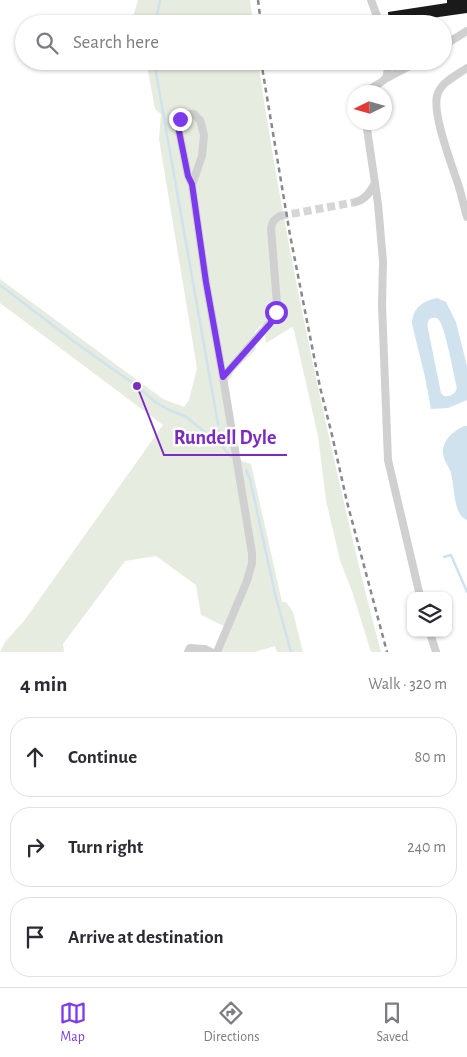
<!DOCTYPE html>
<meta charset="utf-8">
<style>
:root{--surface:#fff;--page:#f7f7f7;--text:#2b2b33;--muted:#7c7c81;--line:#e1e1e2;--accent:#7c3aed}
body{margin:0;font-family:"Alegreya Sans",sans-serif;background:var(--page);color:var(--text)}
.controls{position:absolute;right:15px;bottom:15px;display:grid;overflow:hidden;border-radius:10px;box-shadow:0 1px 4px #0004}
.controls button{width:45px;height:45px;display:grid;place-items:center;padding:0;border:0;border-bottom:1px solid var(--line);background:var(--surface);color:var(--text);font:25px sans-serif}
.compass{position:absolute;left:347px;top:85px;width:45px;height:45px;border-radius:50%;background:var(--surface);box-shadow:0 1px 4px #0004;rotate:265deg}
.stop{position:absolute;width:15px;height:15px;margin:-11px;border:4px solid #7c3aed;border-radius:50%;background:#fff}
.stop.end{background:#7c3aed;border-color:#fff;box-shadow:0 1px 5px #0008}
.list{margin:0;padding:0;list-style:none}
h2{display:flex;justify-content:space-between;align-items:center;height:65px;margin:0;padding:0 20px;font-size:21px}
h2 small{font-size:16px;font-weight:400;color:var(--muted)}
.list li{display:grid;grid-template-columns:32px 1fr auto;gap:15px;align-items:center;box-sizing:border-box;height:80px;margin:0 10px 10px;padding:0 10px;border:1px solid var(--line);border-radius:20px}
.list b{display:block;font-size:19px;white-space:nowrap}
.list em{font-size:16px;font-style:normal;color:var(--muted)}
.icon{flex:none;width:28px;height:28px;fill:none;stroke:currentColor;stroke-width:2;stroke-linecap:round;stroke-linejoin:round}
.map{position:relative;flex:none;width:467px;height:652px;overflow:hidden}
.search{position:absolute;background:var(--surface);box-shadow:0 1px 4px #0004;left:15px;right:15px;top:15px;height:55px;display:flex;align-items:center;gap:12px;box-sizing:border-box;padding:0 18px;border-radius:28px;color:var(--muted);font-size:19px}
.sheet{height:335px;background:var(--surface)}
nav{display:flex;justify-content:space-around;align-items:center;box-sizing:border-box;height:70px;border-top:1px solid var(--line);background:var(--surface);font-size:14px;color:var(--muted)}
nav a{display:grid;justify-items:center;gap:2px}
nav .on{color:var(--accent)}
.map>svg:first-child{display:block}
.green{fill:#e6ecdf}
.water{fill:#cfe2ee;fill-rule:evenodd}
.lines{fill:none;stroke-linecap:round;stroke-linejoin:round}
.stream{stroke:#cfe2ee;stroke-width:2.5}
.building{fill:#1a1a1a}
.minor-tunnel{stroke:#d6d6d6;stroke-width:8;stroke-dasharray:8 4;stroke-linecap:butt}
.minor{stroke:#d0d0d0;stroke-width:8}
.rail{stroke:#888;stroke-width:2.5;stroke-dasharray:5 4;stroke-linecap:butt}
.route{stroke:#7c3aed;stroke-width:6}
.leader{fill:none;stroke:#7b2cbf;stroke-width:2}
.callout-dot{fill:#7b2cbf;stroke:#fff;stroke-width:2}
.callout-label{font-size:20px;text-anchor:middle;font-weight:bold;fill:#7b2cbf;stroke:#fff;stroke-width:5;stroke-linejoin:round;paint-order:stroke}
</style>
<div class="map">
<svg width="467" height="652" viewBox="0 0 467 652">
<rect width="100%" height="100%" fill="#fff"/>
<!-- green -->
<path class="green" d="M138,0H250L253,24H131Z
M146,61H258C276,185 300,307 327,428C344,503 361,578 381,652H371L353,594L340,560L326,500L318,436L294,330L292,327L266,343L263,324C251,333 254,336 256,349L234,371L227,384L240,459L242,461L251,464L282,602H286L293,612L303,652H277L275,646L255,652H221L230,629L201,615L196,585L156,556L125,561L63,644L64,652H0L5,642L24,621L163,425L0,303V279L163,399L184,407L189,400L197,368L159,139L161,114L155,109Z"/>
<!-- water -->
<path class="water" d="M437,298L446,302L456,322L467,366V400L448,408L431,409L425,377L412,324C413,308 421,302 437,298ZM431,318C434,318 436,317 438,319C445,324 454,377 457,388C455,394 450,397 444,396L441,393L428,329C427,325 427,321 431,318Z
M464,426H467V520C452,515 455,482 450,470C447,464 443,459 443,452C443,439 454,431 464,426Z"/>
<g class="lines">
<!-- stream -->
<path class="stream" d="M155,24L160,0
M154,61L218,424
M0,285L76,343L137,386L155,402L167,409L185,416L220,444L231,457
M218,430L220,444
M246,470L250,479L275,594L291,652
M444,557L451,555L467,592"/>
</g>
<!-- building -->
<path class="building" d="M447,0H467V13L389,24L388,12L447,3Z"/>
<g class="lines">
<!-- minor-tunnel -->
<path class="minor-tunnel" d="M280,216L356,202"/>
<!-- minor -->
<path class="minor" d="M371,0L380,24
M443,46L467,31
M467,68C457,75 442,82 438,93C430,110 453,168 459,187C462,197 464,207 467,217
M387,78L419,61
M367,92C381,79 390,85 387,61
M366,122L378,204L383,261L382,305L388,460L420,596
M192,185L202,156L204,135L200,120L194,114H185L179,119L178,126L188,176L192,185L206,282L223,377L252,553V563L247,581L217,652
M356,202C366,199 370,192 375,183
M223,377L274,318L276,312L277,304L271,229C272,222 274,219 280,216
M430,633L436,652
M188,652L190,648L205,649L211,652"/>
<!-- rail -->
<path class="rail" d="M258,0L261,24
M261,61L290,235L320,387L332,435L347,502L387,652"/>
</g>
<g class="lines">
<!-- route -->
<path class="route" d="M180,119L178,126L188,176L192,184L206,282L223,377L270,324L274,318L276,312"/>
</g>
<!-- callouts -->
<path class="leader" d="M137 386L164 455H287"/>
<circle class="callout-dot" cx="137" cy="386" r="5"/>
<g class="callout-label">
<text x="225" y="444">Rundell Dyle</text>
</g>
</svg>
<div class="controls">
<button><svg class="icon" aria-label="layers" viewBox="0 0 24 24"><path d="M12 4l9 5-9 5-9-5zM3 14l9 5 9-5"/></svg></button>
</div>
<svg class="compass" viewBox="-18 -18 36 36"><path d="M0-13l5 13h-10z" fill="#e53935"/><path d="M0 13l5-13h-10z" fill="#7c7c81"/></svg>
<div class="stop" style="left:276px;top:312px"></div>
<div class="stop end" style="left:180px;top:119px"></div>
<div class="search"><svg class="icon" aria-label="search" viewBox="0 0 24 24"><circle cx="10" cy="10" r="6"/><path d="M15 15l6 6"/></svg>Search here</div>
</div>
<section class="sheet">
<h2>4 min<small>Walk · 320 m</small></h2>
<ul class="list">
<li><svg class="icon" aria-label="ahead" viewBox="0 0 24 24"><path d="M12 20V5M6 11l6-6 6 6"/></svg><div><b>Continue</b></div><em>80 m</em></li>
<li><svg class="icon" aria-label="right" viewBox="0 0 24 24"><path d="M7 20v-9h11M14 6l5 5-5 5"/></svg><div><b>Turn right</b></div><em>240 m</em></li>
<li><svg class="icon" aria-label="arrive" viewBox="0 0 24 24"><path d="M6 21V4h12l-3 4 3 4H6"/></svg><div><b>Arrive at destination</b></div></li>
</ul>
</section>
<nav>
<a class="on"><svg class="icon" aria-label="map" viewBox="0 0 24 24"><path d="M3 6l6-2 6 2 6-2v14l-6 2-6-2-6 2zM9 4v14M15 6v14"/></svg>Map</a>
<a><svg class="icon" aria-label="directions" viewBox="0 0 24 24"><path d="M12 3l9 9-9 9-9-9zM9 14v-3h6M13 9l2 2-2 2"/></svg>Directions</a>
<a><svg class="icon" aria-label="saved" viewBox="0 0 24 24"><path d="M7 4h10v16l-5-4-5 4z"/></svg>Saved</a>
</nav>
